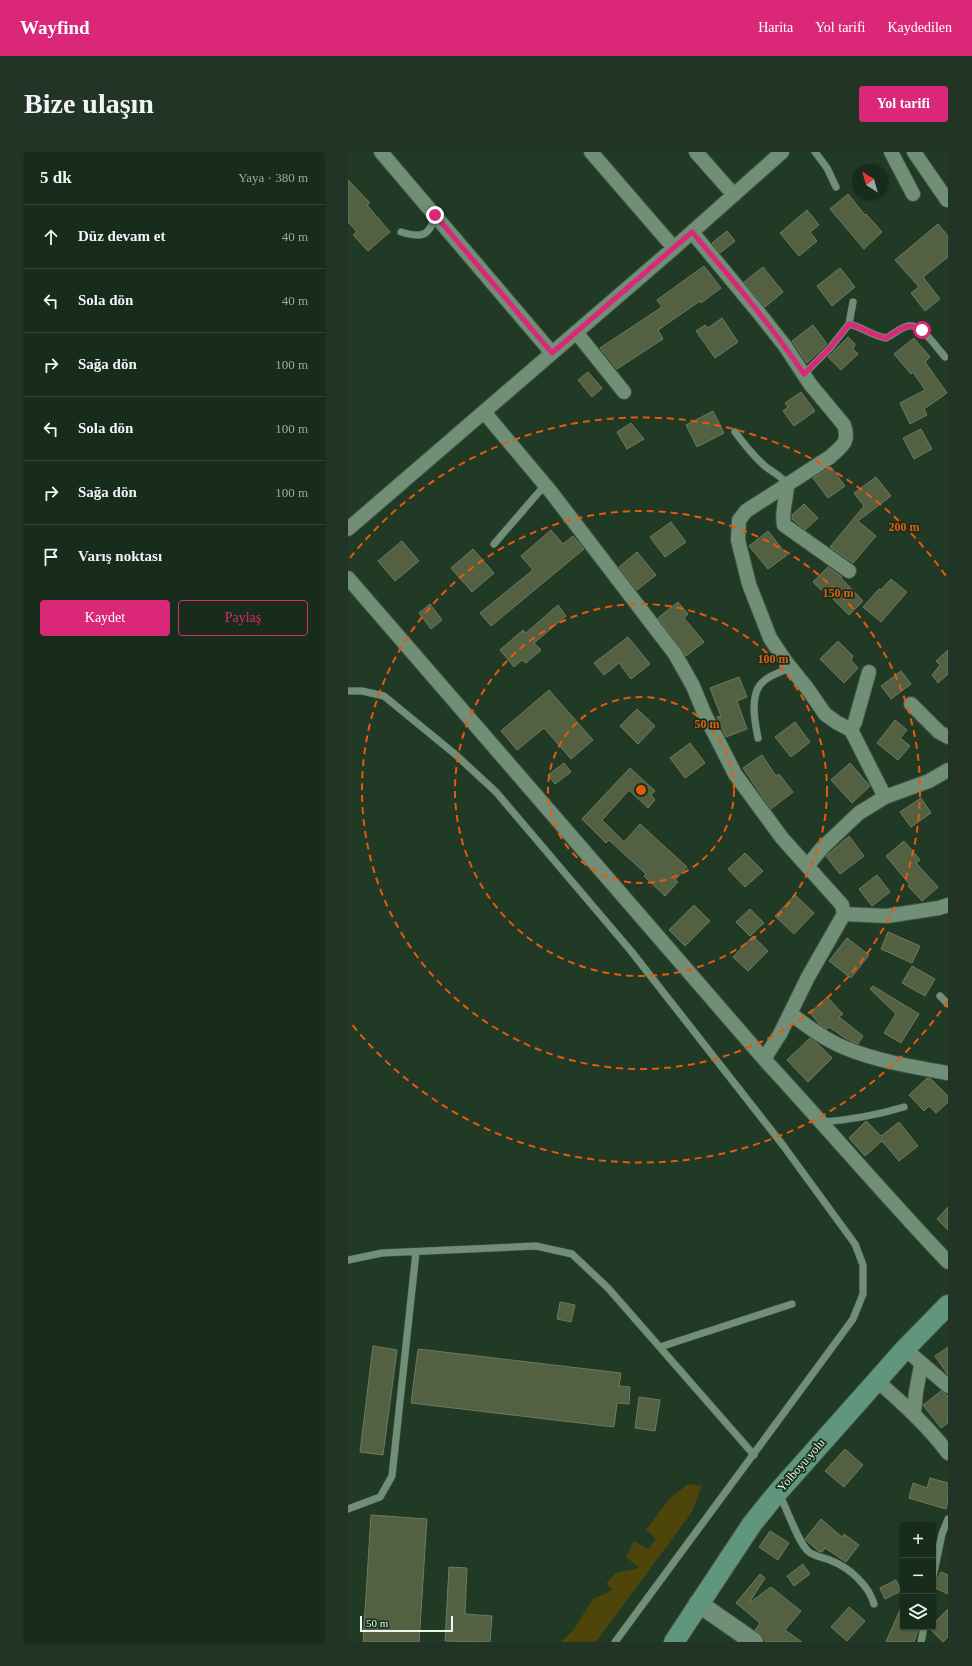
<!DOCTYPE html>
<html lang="tr">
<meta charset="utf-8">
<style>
:root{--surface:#182c1c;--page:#213425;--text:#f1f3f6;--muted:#9fa7a3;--line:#36483b;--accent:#db2777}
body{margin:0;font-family:Georgia,serif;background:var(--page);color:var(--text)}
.controls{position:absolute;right:12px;bottom:12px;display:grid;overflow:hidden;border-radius:4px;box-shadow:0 1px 3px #0004}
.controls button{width:36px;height:36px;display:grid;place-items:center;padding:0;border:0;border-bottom:1px solid var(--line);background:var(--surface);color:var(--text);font:20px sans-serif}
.compass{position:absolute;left:504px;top:12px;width:36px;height:36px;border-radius:50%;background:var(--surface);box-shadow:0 1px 3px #0004;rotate:323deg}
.scale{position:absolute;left:12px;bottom:10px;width:93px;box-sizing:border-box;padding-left:4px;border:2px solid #e9f9ec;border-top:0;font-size:11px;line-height:14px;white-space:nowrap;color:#e9f9ec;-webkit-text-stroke:3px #16301c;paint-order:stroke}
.stop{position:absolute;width:12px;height:12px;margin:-9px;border:3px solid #db2777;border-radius:50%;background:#fff}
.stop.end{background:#db2777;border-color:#fff;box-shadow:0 1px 4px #0008}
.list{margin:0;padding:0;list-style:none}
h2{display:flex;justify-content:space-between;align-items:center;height:52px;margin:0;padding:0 16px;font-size:17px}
h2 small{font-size:13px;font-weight:400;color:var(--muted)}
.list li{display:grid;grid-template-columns:26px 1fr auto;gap:12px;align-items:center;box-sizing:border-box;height:64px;padding:0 16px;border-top:1px solid var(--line)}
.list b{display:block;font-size:15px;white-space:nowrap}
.list em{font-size:13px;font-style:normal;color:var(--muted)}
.actions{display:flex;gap:8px;padding:12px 16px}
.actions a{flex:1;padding:9px 0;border:1px solid var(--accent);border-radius:4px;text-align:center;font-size:14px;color:var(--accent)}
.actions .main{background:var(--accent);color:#fff}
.icon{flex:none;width:22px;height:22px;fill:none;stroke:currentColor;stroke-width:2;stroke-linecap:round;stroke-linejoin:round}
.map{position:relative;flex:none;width:600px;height:1490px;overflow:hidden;border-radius:4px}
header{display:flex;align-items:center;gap:24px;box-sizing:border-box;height:56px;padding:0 20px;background:var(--accent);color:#fff}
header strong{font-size:19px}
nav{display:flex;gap:22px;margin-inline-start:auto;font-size:14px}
.intro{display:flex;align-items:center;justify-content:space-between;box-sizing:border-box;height:96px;padding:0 24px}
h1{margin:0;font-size:28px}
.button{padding:10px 18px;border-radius:4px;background:var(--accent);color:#fff;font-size:14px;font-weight:700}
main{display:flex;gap:24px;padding:0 24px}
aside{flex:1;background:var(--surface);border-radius:4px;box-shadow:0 1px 3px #0004}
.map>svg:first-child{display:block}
.green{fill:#4d450a}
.building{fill:#546042;stroke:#6f7b5d}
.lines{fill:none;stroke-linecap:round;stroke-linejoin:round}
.service-casing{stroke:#3d5543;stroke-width:8}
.minor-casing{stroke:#3d5543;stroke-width:16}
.tertiary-casing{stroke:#3d5543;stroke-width:20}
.secondary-casing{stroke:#3d5543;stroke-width:22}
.service{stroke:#718e76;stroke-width:7}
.minor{stroke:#718e76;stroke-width:14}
.tertiary{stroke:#718e76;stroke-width:18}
.secondary{stroke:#60967d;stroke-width:20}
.route{stroke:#db2777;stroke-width:5}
.ring{fill:none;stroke:#e8590c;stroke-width:2;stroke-dasharray:7 5}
.labels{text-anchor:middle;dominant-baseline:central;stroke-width:3.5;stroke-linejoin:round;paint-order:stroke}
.street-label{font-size:12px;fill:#e9f9ec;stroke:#16301c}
.centre{fill:#e8590c;stroke:#16301c;stroke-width:2}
.ring-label{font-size:12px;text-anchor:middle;font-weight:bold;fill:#e8590c;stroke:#16301c;stroke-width:3.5;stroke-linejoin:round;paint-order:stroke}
</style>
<header>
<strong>Wayfind</strong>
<nav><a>Harita</a><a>Yol tarifi</a><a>Kaydedilen</a></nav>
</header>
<div class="intro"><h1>Bize ulaşın</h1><a class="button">Yol tarifi</a></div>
<main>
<aside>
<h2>5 dk<small>Yaya · 380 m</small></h2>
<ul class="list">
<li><svg class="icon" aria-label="ahead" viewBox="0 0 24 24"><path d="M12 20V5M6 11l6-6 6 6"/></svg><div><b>Düz devam et</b></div><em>40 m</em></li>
<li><svg class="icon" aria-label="left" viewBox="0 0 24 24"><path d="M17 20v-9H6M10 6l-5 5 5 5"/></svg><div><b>Sola dön</b></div><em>40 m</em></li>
<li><svg class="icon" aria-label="right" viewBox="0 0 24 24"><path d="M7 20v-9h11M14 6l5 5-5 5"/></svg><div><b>Sağa dön</b></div><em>100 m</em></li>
<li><svg class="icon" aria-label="left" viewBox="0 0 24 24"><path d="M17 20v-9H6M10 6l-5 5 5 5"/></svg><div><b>Sola dön</b></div><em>100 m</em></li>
<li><svg class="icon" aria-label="right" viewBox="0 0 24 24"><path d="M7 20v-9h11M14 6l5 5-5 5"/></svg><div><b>Sağa dön</b></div><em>100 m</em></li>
<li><svg class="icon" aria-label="arrive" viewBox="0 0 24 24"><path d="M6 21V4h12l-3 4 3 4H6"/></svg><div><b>Varış noktası</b></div></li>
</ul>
<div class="actions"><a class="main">Kaydet</a><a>Paylaş</a></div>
</aside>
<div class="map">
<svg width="600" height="1490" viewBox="0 0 600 1490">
<rect width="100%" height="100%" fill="#203a26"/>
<!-- green -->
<path class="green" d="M340,1332L354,1334L344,1360L248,1490H213L224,1480L245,1447L265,1438L258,1432L268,1421L291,1416L278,1405L286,1389L300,1397L308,1387L298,1378L321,1347Z"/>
<!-- building -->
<path class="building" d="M0,28L22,51L19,53L42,80L20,99L5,83L9,80L0,70Z
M500,42L517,63L518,62L534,80L516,97L482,57Z
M459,58L471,73L462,80L469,89L451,104L432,81Z
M590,72L600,84V105L575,125L592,147L577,159L563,141L571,135L547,108Z
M379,79L387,89L372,101L364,91Z
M356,114L373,136L353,151L352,149L310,178L315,187L269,217L252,196L314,155L309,148Z
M415,115L435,140L417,155L396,130Z
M492,116L507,135L484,154L469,134Z
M374,166L390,190L367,206L348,179L357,173L360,176Z
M465,173L479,192L459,211L444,189Z
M500,185L507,192L505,197L510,202L493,218L480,205Z
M566,186L582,205L577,210L599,241L576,257L579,263L562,272L552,251L577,238L565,220L563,222L546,202Z
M240,220L254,236L244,245L230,228Z
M453,240L467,259L446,274L435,259L440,255L437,251Z
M365,259L376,281L349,295L338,273Z
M283,271L296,287L279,297L269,280Z
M573,277L584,297L566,307L555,286Z
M483,315L497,334L480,346L465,326Z
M528,325L543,344L510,369L528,384L505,411L482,395L516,354L506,341Z
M456,352L470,366L457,378L444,367V363Z
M323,370L338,390L317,405L302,385Z
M203,378L215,392L225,384L236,397L143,474L132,461L185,418L173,404Z
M420,379L439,403L420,417L401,394Z
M54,389L71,409L47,429L30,409Z
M125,397L146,421L124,440L103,416Z
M289,400L308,423L289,438L271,415Z
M480,415L494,425L493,426L515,449L501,463L481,443L479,444L465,430Z
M543,427L559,440L533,470L515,455L531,437L533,438Z
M330,450L340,462L336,466L356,490L338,504L310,466Z
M82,452L94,468L83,477L71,461Z
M210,453L218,464L186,491L193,498L178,511L174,508L166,515L152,498L175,478L178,481Z
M280,485L302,512L283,527L271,511L256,523L246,511Z
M490,489L505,504L503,508L510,516L496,531L472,507Z
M600,498V522L590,531L584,523L592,513L588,509Z
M553,519L563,532L543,547L533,534Z
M391,525L399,545L389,549L399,577L378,585L369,565L373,564L362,536Z
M201,538L245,588L223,607L196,576L169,598L153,579Z
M289,557L307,574L290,592L272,574Z
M547,568L559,578L552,586L562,594L550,608L529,591Z
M447,570L462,590L443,605L427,585Z
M342,591L357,611L337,626L322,606Z
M414,603L428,624L431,622L445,640L423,657L395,616Z
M216,611L223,620L207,632L200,623Z
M502,611L522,634L504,651L483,628Z
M282,616L307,639L303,643L307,648L300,656L281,638L254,668L276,690L292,672L339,715L327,728L330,730L317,744L296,724L298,722L261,688L258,691L234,667Z
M573,646L583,661L563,675L552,660Z
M501,684L516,704L492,722L478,704Z
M556,689L572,708L568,711L590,735L574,749L560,734L562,733L538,704Z
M397,701L415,719L397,735L380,717Z
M529,723L542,740L524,754L511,737Z
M447,743L466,761L446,782L427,764Z
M346,753L362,769L337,794L321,778Z
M402,757L416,771L402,784L388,770Z
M540,780L572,794L564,811L533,797Z
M405,784L420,799L400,819L385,805Z
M499,786L521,803L503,826L481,809Z
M564,814L587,827L577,844L554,831Z
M525,834L571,862L553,891L536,881L548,862L522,837Z
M479,845L495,862L491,865L515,884L510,892L497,886L481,875L479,877L472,873L462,861Z
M462,886L470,892L484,906L460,930L439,908Z
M579,926L583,927L600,944V950L588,961L581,954L576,959L561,943Z
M518,969L533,984L551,970L570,994L551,1009L534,989L517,1004L501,986Z
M600,1055V1078L589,1067Z
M212,1150L227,1153L223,1170L209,1167Z
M25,1194L49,1198L35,1303L12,1300Z
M600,1195V1223L587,1204Z
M70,1197L273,1221L271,1234L282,1235L281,1252L269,1251L266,1275L63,1251Z
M593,1239L600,1244V1271L593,1276L575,1253Z
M291,1245L312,1248L307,1279L287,1276Z
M497,1297L515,1313L496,1335L477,1319Z
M582,1326L600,1331V1349L598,1357L561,1346L565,1331L579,1336Z
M23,1363L79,1367L71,1490H15Z
M473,1367L494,1385L496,1382L511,1393L498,1410L477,1396L474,1400L470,1399L457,1387Z
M422,1379L441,1391L430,1408L411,1395Z
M455,1412L462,1422L446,1434L439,1424Z
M101,1415L119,1416L117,1462L144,1464L142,1490L97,1489Z
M593,1420L600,1423V1442L585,1435Z
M412,1422L417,1426L401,1451L423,1435L453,1459L437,1478L454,1490H418L412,1482L407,1478L412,1471L388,1451Z
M548,1428L553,1439L537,1447L532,1436Z
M555,1451V1475H571L566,1490H538Z
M501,1455L517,1469L499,1489L483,1475Z
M600,1457V1485L595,1490L581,1476L585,1475V1472Z"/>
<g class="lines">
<defs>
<path id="service" d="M467,0L479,16L488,35
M53,80C73,86 82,85 87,63
M501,172C514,175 525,184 538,186C545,183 553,175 560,174C573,171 589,196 597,205
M456,222L482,196L501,172L505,150
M387,280C396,292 406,305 418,315C426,321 433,324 439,332
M146,392L197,333
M0,539H14L36,544L108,603L148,640L283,799L434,992L507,1092L515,1113V1142L505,1167L267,1490
M410,586C407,571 402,546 412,533C419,524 432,520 442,516
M592,844L600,852
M474,970C502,968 529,963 556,955
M0,1108L34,1101L188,1094L224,1102L260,1136L406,1303
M312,1195L444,1152
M431,1342C439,1356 450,1391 461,1400C467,1405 477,1405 484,1409C502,1416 521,1434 526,1452
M0,1357L32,1345L44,1324L68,1100
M585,1425L594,1382L600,1367
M573,1490L576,1475"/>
<path id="minor" d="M33,0L204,201
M243,0L326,96
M348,0L386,43
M543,0L565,42
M566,0L599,48
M344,80L411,161L437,194L462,232L496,273C502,290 494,294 482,305L398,359L391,368L390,388L401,432L422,486L438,510L459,536L477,562L488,570L503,578L537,645
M228,180L276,240
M136,260L203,340L327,502L345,534L357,563L387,622L434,686L494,753L496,762L460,825L432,882L416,907
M439,332C439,347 433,359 436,373L501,419
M0,377L326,96L434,0
M0,426L416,907C478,974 537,1044 600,1110
M563,552L591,580L600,585
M503,578L507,570L521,520
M460,713L474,696L511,661L537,645L581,629L600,618
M496,762L539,764L591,756L600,753
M443,862C459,874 476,887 495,895C528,909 565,915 600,921
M557,1197L600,1234
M529,1229C555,1251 579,1273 600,1301
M566,1261L568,1240L573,1213"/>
<path id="tertiary" d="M350,1451L406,1490"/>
<path id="secondary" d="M326,1490L404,1372L430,1340L557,1197L600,1153"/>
</defs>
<!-- service casing -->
<use href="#service" class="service-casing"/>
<!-- minor casing -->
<use href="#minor" class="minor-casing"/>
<!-- tertiary casing -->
<use href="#tertiary" class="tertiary-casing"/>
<!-- secondary casing -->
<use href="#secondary" class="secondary-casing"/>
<!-- service -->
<use href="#service" class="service"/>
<!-- minor -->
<use href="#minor" class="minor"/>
<!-- tertiary -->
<use href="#tertiary" class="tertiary"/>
<!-- secondary -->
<use href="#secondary" class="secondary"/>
</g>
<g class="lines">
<!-- route -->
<path class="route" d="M87,63L204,201L344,80C383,126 422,172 456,222L482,196L501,172C514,175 525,184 538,186C553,178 557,169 574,178"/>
</g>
<!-- distance rings -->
<g class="ring">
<circle cx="293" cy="638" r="93"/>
<circle cx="293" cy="638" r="186"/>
<circle cx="293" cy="638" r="279"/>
<path d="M600 849A372 372 0 0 1 2 870M2 406A372 372 0 0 1 600 427"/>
</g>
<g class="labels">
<!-- street labels -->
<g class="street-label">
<text transform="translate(453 1313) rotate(-49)">Yolboyu yolu</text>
</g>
</g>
<circle cx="293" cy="638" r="6" class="centre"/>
<g class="ring-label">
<text x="556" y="379">200 m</text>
<text x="490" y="445">150 m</text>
<text x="425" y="511">100 m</text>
<text x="359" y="576">50 m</text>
</g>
</svg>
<div class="controls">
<button>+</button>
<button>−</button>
<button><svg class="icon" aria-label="layers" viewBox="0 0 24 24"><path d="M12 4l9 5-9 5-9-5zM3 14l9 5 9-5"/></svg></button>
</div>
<svg class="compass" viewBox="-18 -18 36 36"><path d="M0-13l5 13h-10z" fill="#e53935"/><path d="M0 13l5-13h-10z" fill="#9fa7a3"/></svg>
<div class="scale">50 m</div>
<div class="stop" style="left:574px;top:178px"></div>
<div class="stop end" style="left:87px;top:63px"></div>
</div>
</main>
